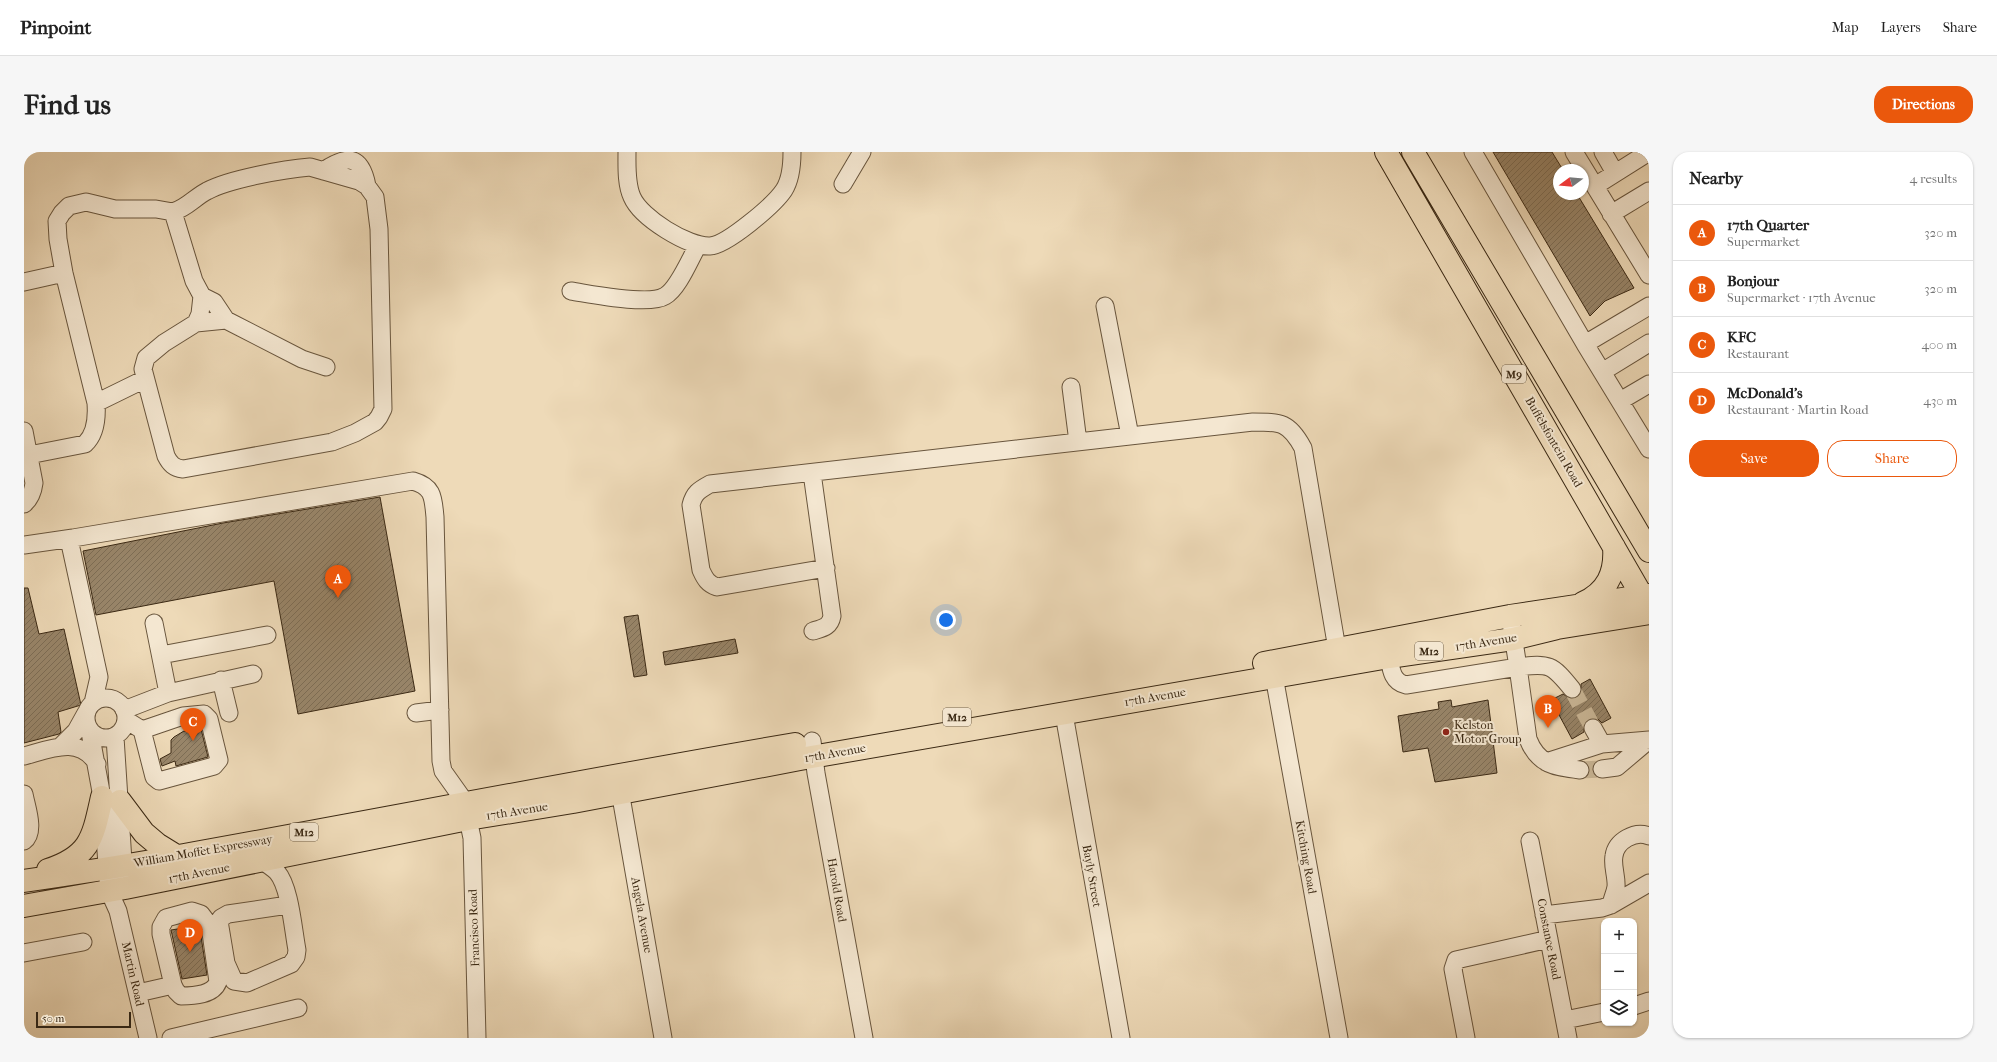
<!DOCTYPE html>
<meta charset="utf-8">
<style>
:root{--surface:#fff;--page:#f6f6f6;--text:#222;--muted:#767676;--line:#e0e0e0;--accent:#ea580c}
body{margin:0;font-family:"IM FELL French Canon",serif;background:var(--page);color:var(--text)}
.controls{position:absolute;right:12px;bottom:12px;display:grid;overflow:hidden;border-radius:8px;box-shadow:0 1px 3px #0004}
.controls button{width:36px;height:36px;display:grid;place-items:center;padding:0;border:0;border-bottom:1px solid var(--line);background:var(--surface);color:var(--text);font:20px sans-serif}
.compass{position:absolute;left:1529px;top:12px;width:36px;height:36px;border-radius:50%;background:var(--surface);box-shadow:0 1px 3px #0004;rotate:254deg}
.scale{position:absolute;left:12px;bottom:10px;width:95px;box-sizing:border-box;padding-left:4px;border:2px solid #3b2914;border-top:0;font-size:11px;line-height:14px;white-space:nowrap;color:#3b2914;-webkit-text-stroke:3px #f4e7d1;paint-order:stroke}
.you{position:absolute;left:922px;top:468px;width:14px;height:14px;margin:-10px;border:3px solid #fff;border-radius:50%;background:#1a73e8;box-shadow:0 0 0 6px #1a73e833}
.badge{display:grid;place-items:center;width:26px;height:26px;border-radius:50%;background:var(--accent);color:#fff;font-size:13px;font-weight:700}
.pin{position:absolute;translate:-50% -33px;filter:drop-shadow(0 1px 2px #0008)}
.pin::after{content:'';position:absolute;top:21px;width:14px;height:12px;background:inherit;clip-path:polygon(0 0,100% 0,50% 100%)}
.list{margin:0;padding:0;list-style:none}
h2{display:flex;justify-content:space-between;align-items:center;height:52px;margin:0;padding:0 16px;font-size:17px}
h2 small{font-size:13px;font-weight:400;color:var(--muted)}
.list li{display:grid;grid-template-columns:26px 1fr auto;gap:12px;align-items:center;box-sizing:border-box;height:56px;padding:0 16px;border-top:1px solid var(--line)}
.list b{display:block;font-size:15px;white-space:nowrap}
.list p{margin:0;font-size:13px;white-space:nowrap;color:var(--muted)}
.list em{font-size:13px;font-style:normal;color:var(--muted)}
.actions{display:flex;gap:8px;padding:12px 16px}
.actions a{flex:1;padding:9px 0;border:1px solid var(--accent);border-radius:16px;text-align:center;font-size:14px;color:var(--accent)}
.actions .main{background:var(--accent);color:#fff}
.icon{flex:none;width:22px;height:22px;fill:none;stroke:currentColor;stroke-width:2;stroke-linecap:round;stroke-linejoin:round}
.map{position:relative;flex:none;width:1625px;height:886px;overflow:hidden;border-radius:16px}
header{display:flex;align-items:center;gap:24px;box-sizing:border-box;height:56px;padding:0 20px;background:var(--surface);border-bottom:1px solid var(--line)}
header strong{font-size:19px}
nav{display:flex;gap:22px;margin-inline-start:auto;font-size:14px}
.intro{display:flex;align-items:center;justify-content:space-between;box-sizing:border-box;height:96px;padding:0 24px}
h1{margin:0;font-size:28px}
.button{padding:10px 18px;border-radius:16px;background:var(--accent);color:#fff;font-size:14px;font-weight:700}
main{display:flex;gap:24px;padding:0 24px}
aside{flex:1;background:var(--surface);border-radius:16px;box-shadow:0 1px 3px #0004}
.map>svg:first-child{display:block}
.building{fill:url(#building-hatch);stroke:#3b2914}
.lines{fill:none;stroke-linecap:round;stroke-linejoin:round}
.minor-tunnel{stroke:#cab797;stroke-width:17;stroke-dasharray:17 8;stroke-linecap:butt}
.minor-casing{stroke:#68553d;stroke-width:19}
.major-casing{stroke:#3b2914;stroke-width:24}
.minor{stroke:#f4e7d1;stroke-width:17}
.major{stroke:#eedab8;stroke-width:22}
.poi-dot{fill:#8f2418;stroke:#f4e7d1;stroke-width:1.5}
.labels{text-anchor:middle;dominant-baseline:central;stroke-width:4;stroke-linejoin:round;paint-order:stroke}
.shield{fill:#f4e7d1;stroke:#72624d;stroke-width:1}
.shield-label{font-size:11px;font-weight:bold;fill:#3b2914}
.street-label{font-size:12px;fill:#3b2914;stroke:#f4e7d1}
.poi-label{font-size:12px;fill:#3b2914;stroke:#f4e7d1;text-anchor:start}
</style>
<header>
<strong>Pinpoint</strong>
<nav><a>Map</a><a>Layers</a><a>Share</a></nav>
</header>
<div class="intro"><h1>Find us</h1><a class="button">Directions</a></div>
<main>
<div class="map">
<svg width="1625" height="886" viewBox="0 0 1625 886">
<defs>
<pattern id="building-hatch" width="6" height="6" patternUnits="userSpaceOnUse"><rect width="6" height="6" fill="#988569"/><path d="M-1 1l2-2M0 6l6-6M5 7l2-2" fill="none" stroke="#7d6d55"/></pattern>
</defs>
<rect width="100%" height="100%" fill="#eedab8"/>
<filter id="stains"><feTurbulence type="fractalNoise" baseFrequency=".005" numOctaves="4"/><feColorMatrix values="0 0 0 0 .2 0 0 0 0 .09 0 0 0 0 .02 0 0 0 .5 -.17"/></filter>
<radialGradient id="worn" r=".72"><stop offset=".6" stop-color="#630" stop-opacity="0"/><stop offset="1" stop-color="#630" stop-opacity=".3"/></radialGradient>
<!-- building -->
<path class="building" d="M1469,0H1528L1539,18H1535V42H1553L1610,136L1581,149L1566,164Z
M356,345L391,539L274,562L250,429L72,463L59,399L199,371Z
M0,436H4L15,482L40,477L57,553L34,560L37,580L35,582L0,591Z
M614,463L623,523L610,525L600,465Z
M711,487L714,501L641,513L639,500Z
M1566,527L1587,566L1578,571L1574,567H1564L1560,571V580L1548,587L1527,548L1539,542L1545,546L1554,545L1557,540V532Z
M1427,548L1428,555L1464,548L1473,621L1411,630L1404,596L1379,600L1374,564L1415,557L1414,550Z
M176,573L184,605L152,614L151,609L138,614L136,607L147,601V588L150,585L160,579L164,580L167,575Z
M173,774L176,778L183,823L158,827L147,778Z"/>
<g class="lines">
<!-- minor-tunnel -->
<path class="minor-tunnel" d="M1548,537L1569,576
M1556,618L1578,617"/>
<defs>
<path id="minor" d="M603,0C603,14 602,32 608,45C617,66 664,95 686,94C703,93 750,53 760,38C767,27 768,13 768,0
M1449,0L1561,192L1625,154
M1550,0L1625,123
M1579,0L1591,21
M286,15L335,29L343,34L351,45L355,77L359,257L355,265L351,270L331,281L308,290L159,317C150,316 146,312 142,304L119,217L122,206L140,191L172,171L176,162L178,144L170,129L149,60C163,56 171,45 183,39C205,27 261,17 286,15Z
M299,19C323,3 337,2 343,34
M819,32L838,0
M1571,34L1625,0
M1587,62L1625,39
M0,130L40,121
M547,139C567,142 625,154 641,144C654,137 666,107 674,93
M178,144L190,150L202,168
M1081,154L1106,284
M172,171L202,168L278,207L302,215
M1561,192L1625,297
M1578,220L1625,191
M1047,235L1054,290
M1596,249L1625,232
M72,251L121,227
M0,279L10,331C9,339 7,346 0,352
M5,303L61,292C72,282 73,265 72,251L40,121L34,87L33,69L38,61L45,54L62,50L91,57H132L149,60
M788,321L808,464C806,475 799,476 789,479
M45,387L75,525L69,551
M0,393L49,386L389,329C410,335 409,346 411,365L417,609L419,619L441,650
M802,416L693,435C684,432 681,427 677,418L667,353C670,341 675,338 686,332L1229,270C1257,270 1265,270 1279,296L1313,497
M1486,464L1494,515C1525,511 1528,512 1548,537
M130,471L144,541
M137,503L243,483
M1365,505C1367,517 1368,530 1382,533L1494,515L1504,587C1514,613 1531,615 1556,618
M1250,524L1315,886
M197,528L205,561
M62 566a20 20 0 1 1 40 0a20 20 0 1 1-40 0Z
M100,558L144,541L229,522
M392,561L416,558
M1040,562L1097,886
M102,568L118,578L130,625L135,629L190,614L195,608L185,567L180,562L159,564L118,578
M1569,576L1578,592L1625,588
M66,580L78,645L85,739L94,759L124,886
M91,585L100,725
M788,589L792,621L840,886
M36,595L52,579L62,561
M0,604C26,597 56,583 73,612
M1522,610L1578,592
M1578,617L1593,615L1625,588
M596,639L639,886
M0,642C2,654 12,680 0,689
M444,667L448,686L453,886
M1506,689L1544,886
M238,709C243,712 249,716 253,720C266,735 269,777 273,798L272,805L267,812L223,831L210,829L202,811L195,769L197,766L204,762L264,753
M1587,753C1588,747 1591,741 1592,735C1593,725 1588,714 1590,704C1592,689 1611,678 1625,684
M168,759L177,762L186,774L194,830C189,843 170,844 157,844L152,839L149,833L137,782V775L142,766Z
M1520,763L1578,756L1587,753L1625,731
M0,801L59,790
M114,841L149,833
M1610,854L1625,849
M1541,868L1580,860
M147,886L274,856
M1442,886L1429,817L1432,808L1525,787"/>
<path id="major" d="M1362,0L1625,456
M1389,0L1625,399
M1559,451C1583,440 1592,421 1590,395
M1240,511L1486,464L1625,443
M96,649L120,681L133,692L154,705
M24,718C67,704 69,685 78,645
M0,729C52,721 104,714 155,704C361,667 565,627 771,592
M0,754L101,736L444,667L549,650L776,607L1365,505L1489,487L1533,476L1625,461"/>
</defs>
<!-- minor casing -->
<use href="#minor" class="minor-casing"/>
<!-- major casing -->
<use href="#major" class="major-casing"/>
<!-- minor -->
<use href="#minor" class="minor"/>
<!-- major -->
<use href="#major" class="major"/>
</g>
<!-- markers -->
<circle class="poi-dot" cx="1422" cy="580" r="4"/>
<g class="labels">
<!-- shield labels -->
<g class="shield">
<rect x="1478" y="213" width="24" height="18" rx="3"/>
<rect x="1391" y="490" width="28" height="18" rx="3"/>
<rect x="919" y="556" width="28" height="18" rx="3"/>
<rect x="266" y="671" width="28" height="18" rx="3"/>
</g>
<g class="shield-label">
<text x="1490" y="222">M9</text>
<text x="1405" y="499">M12</text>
<text x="933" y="565">M12</text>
<text x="280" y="680">M12</text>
</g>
<!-- street labels -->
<g class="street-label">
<text transform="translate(1530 290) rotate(60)">Buffelsfontein Road</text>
<text transform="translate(1462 490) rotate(-9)">17th Avenue</text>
<text transform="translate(1131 545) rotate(-10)">17th Avenue</text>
<text transform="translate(811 601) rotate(-10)">17th Avenue</text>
<text transform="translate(493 659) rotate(-9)">17th Avenue</text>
<text transform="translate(179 699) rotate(-10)">William Moffet Expressway</text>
<text transform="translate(1282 705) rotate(80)">Kitching Road</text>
<text transform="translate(175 721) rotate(-11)">17th Avenue</text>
<text transform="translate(1068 724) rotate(80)">Bayly Street</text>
<text transform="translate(813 738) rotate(80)">Harold Road</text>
<text transform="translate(618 763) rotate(80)">Angela Avenue</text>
<text transform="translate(450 776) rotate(-92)">Francisco Road</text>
<text transform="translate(1525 787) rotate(79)">Constance Road</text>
<text transform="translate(109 822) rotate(77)">Martin Road</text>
</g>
<!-- poi labels -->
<g class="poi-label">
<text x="1430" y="573">Kelston<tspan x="1430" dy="14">Motor Group</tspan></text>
</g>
</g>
<rect width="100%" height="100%" filter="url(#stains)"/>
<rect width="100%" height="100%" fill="url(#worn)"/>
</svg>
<div class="controls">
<button>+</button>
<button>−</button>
<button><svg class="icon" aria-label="layers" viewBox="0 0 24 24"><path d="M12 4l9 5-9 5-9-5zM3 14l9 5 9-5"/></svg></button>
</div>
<svg class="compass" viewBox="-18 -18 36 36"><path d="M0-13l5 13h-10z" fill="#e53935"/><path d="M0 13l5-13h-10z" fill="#767676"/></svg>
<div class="scale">50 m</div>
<div class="you"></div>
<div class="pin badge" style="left:314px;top:446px">A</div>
<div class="pin badge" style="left:1524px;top:576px">B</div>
<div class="pin badge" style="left:169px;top:589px">C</div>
<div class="pin badge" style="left:166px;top:800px">D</div>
</div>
<aside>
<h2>Nearby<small>4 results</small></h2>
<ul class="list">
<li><span class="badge">A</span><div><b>17th Quarter</b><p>Supermarket</p></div><em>320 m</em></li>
<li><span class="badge">B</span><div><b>Bonjour</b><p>Supermarket · 17th Avenue</p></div><em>320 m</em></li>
<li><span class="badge">C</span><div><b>KFC</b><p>Restaurant</p></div><em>400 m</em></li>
<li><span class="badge">D</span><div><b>McDonald's</b><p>Restaurant · Martin Road</p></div><em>430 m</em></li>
</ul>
<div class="actions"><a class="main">Save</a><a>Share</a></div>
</aside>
</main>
